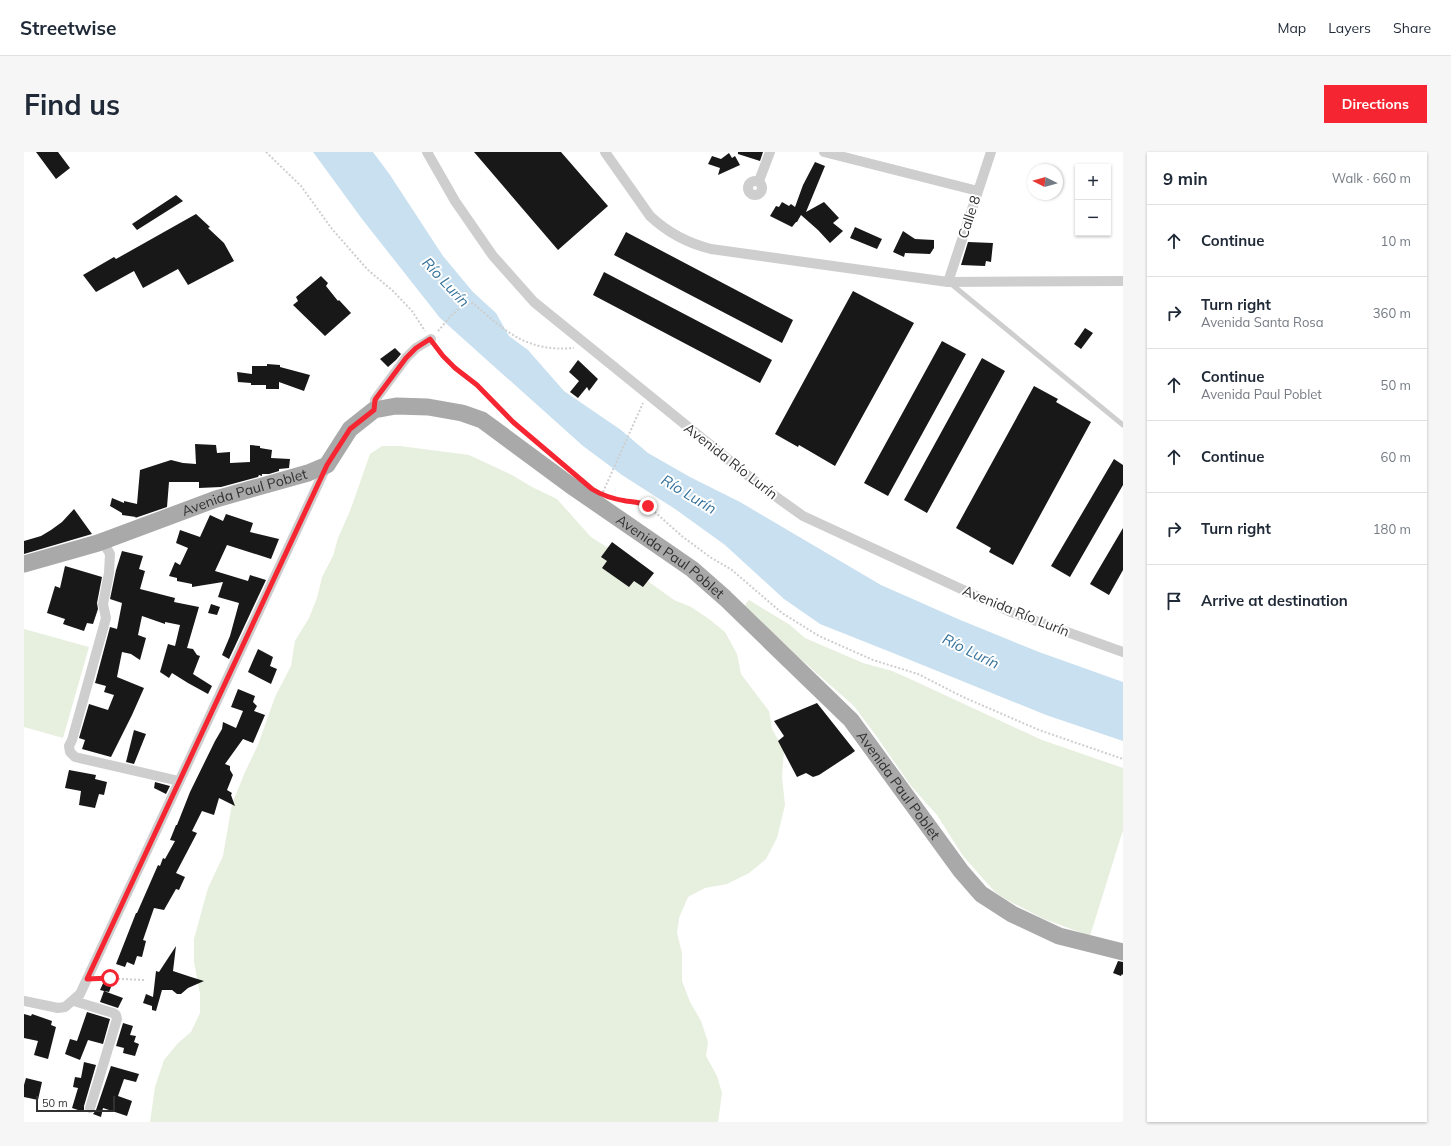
<!DOCTYPE html>
<meta charset="utf-8">
<style>
:root{--surface:#fff;--page:#f6f6f7;--text:#1f2937;--muted:#747a83;--line:#e0e1e3;--accent:#f52631}
body{margin:0;font-family:Mulish,sans-serif;background:var(--page);color:var(--text)}
.controls{position:absolute;right:12px;top:12px;display:grid;overflow:hidden;border-radius:0px;box-shadow:0 1px 3px #0004}
.controls button{width:36px;height:36px;display:grid;place-items:center;padding:0;border:0;border-bottom:1px solid var(--line);background:var(--surface);color:var(--text);font:20px sans-serif}
.compass{position:absolute;left:1003px;top:12px;width:36px;height:36px;border-radius:50%;background:var(--surface);box-shadow:0 1px 3px #0004;rotate:275deg}
.scale{position:absolute;left:12px;bottom:10px;width:79px;box-sizing:border-box;padding-left:4px;border:2px solid #313131;border-top:0;font-size:11px;line-height:14px;white-space:nowrap;color:#313131;-webkit-text-stroke:3px #fff;paint-order:stroke}
.stop{position:absolute;width:12px;height:12px;margin:-9px;border:3px solid #f52631;border-radius:50%;background:#fff}
.stop.end{background:#f52631;border-color:#fff;box-shadow:0 1px 4px #0008}
.list{margin:0;padding:0;list-style:none}
h2{display:flex;justify-content:space-between;align-items:center;height:52px;margin:0;padding:0 16px;font-size:17px}
h2 small{font-size:13px;font-weight:400;color:var(--muted)}
.list li{display:grid;grid-template-columns:26px 1fr auto;gap:12px;align-items:center;box-sizing:border-box;height:72px;padding:0 16px;border-top:1px solid var(--line)}
.list b{display:block;font-size:15px;white-space:nowrap}
.list p{margin:0;font-size:13px;white-space:nowrap;color:var(--muted)}
.list em{font-size:13px;font-style:normal;color:var(--muted)}
.icon{flex:none;width:22px;height:22px;fill:none;stroke:currentColor;stroke-width:2;stroke-linecap:round;stroke-linejoin:round}
.map{position:relative;flex:none;width:1099px;height:970px;overflow:hidden;border-radius:0px}
header{display:flex;align-items:center;gap:24px;box-sizing:border-box;height:56px;padding:0 20px;background:var(--surface);border-bottom:1px solid var(--line)}
header strong{font-size:19px}
nav{display:flex;gap:22px;margin-inline-start:auto;font-size:14px}
.intro{display:flex;align-items:center;justify-content:space-between;box-sizing:border-box;height:96px;padding:0 24px}
h1{margin:0;font-size:28px}
.button{padding:10px 18px;border-radius:0px;background:var(--accent);color:#fff;font-size:14px;font-weight:700}
main{display:flex;gap:24px;padding:0 24px}
aside{flex:1;background:var(--surface);border-radius:0px;box-shadow:0 1px 3px #0004}
.map>svg:first-child{display:block}
.green{fill:#e7efde}
.water{fill:#c9e0f0}
.building{fill:#181818}
.lines{fill:none;stroke-linecap:round;stroke-linejoin:round}
.path{stroke:#cecece;stroke-width:2;stroke-dasharray:2 2;stroke-linecap:butt}
.service{stroke:#cecece;stroke-width:5}
.minor{stroke:#cecece;stroke-width:10}
.primary{stroke:#a9a9a9;stroke-width:17}
.route{stroke:#f52631;stroke-width:5}
.labels{text-anchor:middle;dominant-baseline:central;stroke-width:4;stroke-linejoin:round;paint-order:stroke}
.street-label{font-size:14px;fill:#313131;stroke:#fff}
.water-label{font-size:15px;font-style:italic;fill:#36739c;stroke:#fff}
</style>
<header>
<strong>Streetwise</strong>
<nav><a>Map</a><a>Layers</a><a>Share</a></nav>
</header>
<div class="intro"><h1>Find us</h1><a class="button">Directions</a></div>
<main>
<div class="map">
<svg width="1099" height="970" viewBox="0 0 1099 970">
<rect width="100%" height="100%" fill="#fff"/>
<!-- green -->
<path class="green" d="M358,294H376L445,303L488,323L508,335L533,347L567,385L598,405L607,417L650,448L667,455L685,467L701,480L713,502L717,522L745,559L748,577L760,598L758,625L761,653L753,686L742,707L725,721L703,732L681,736L664,745L655,766L653,781L658,801V829L666,850L677,869L684,890L682,904L693,924L698,941L694,970H126L131,935L140,908L154,891L167,880L176,861V842L170,810V787L184,736L199,704L208,652L221,620L234,593L251,545L267,514L271,489L285,466L293,446L298,425L309,404L314,386L326,359L346,302Z
M725,448L766,473L781,486L839,511L868,519L884,526L1018,588L1099,616V678L1066,784L1020,767L983,748L971,740L939,704L913,663L887,634L853,585L830,554L754,487L720,454Z
M0,477L65,495L39,586L0,575Z"/>
<!-- water -->
<path class="water" d="M289,0H349L366,23L419,104L449,140L472,161L485,184L504,198L540,239L597,278L624,301L666,325L716,350L857,433L934,467L1015,500L1099,530V589L1022,563L869,501L796,472L760,447L701,393L651,357L598,323L559,294L416,166L338,67Z"/>
<!-- building -->
<path class="building" d="M12,0H34L46,16L32,27Z
M450,0H537L584,54L534,98Z
M714,0H739L736,9L714,2Z
M705,1L708,6L711,4L716,13L694,23L696,16L684,12L688,4L697,7Z
M791,10L801,14L782,60L800,50L815,66L809,71L819,79L806,91L794,78L777,63L773,70H772L768,75L746,64L752,54L755,55L758,50L765,54L767,52L771,55L779,33Z
M152,43L159,49L113,78L108,72Z
M172,62L186,75L184,76L200,91L210,109L164,133L154,117L119,136L110,119L72,140L59,123L90,105L92,107Z
M831,75L858,87L853,97L826,86Z
M879,79L891,87L910,88V96L906,102L881,101L880,105L869,100Z
M602,80L769,168L758,191L590,103Z
M944,90L969,91L967,110L962,109L961,114L937,113Z
M580,120L748,208L736,231L569,143Z
M297,124L304,131L302,134L314,149L315,148L327,161L301,184L269,153L274,149L272,145Z
M829,139L890,171L811,314L775,293L774,295L751,282Z
M1061,176L1069,181L1057,197L1050,192Z
M918,189L942,202L864,344L840,331Z
M371,196L377,202L372,208L364,215L356,207Z
M958,206L981,219L903,361L880,348Z
M554,208L574,227L565,239L563,235L554,246L546,240L555,229L545,220Z
M243,212L256,213V215L286,223L280,239L255,230V237H242V233H227V231L214,230L213,220L228,222V214H243Z
M1010,234L1034,247L1032,250L1067,270L989,413L965,400L967,396L932,376Z
M171,292L192,293L193,301L206,300V311L226,310V293L236,294V296L248,298L247,306L266,307L265,316L255,317V319L245,322H238V324L235,323L234,325L197,335L175,336V330H145L143,355L111,366L112,365L98,363V361L86,354L88,346L100,351V349L113,352L116,318L147,308L159,311L172,312Z
M1090,307L1099,313V333L1046,425L1027,414Z
M50,357L68,382L0,402V389L17,384L27,378L38,370Z
M202,362L229,371L226,380L255,387L247,407L203,393L191,419L224,429L226,423L242,428L205,507L198,503L206,484L215,451L194,445L199,430L168,435V432L153,429V426L145,424L151,410L156,413L164,396L152,391L156,378L176,385L186,363L199,369Z
M1099,376V418L1085,443L1066,432Z
M588,390L630,421L619,435L610,429L605,435L578,416L583,409L577,405Z
M98,399L119,404L115,417L121,419L116,437L151,446L150,450L175,455L163,496L169,497L173,503L176,504L169,522L188,534L184,542L164,531L148,521L145,526L136,520L144,492L151,494L156,473L141,470V472L118,464L114,483L122,486L116,508L107,502L98,500L93,525L120,536L108,563L87,605L58,597L61,588L55,586L65,552L84,558L90,543L80,540L82,534L71,531L86,475L93,477L98,451L86,447L92,418Z
M41,414L78,425L73,451L74,457L69,472L63,471L60,479L39,472L41,467L23,461L31,434L36,436Z
M187,452L196,455L193,463L184,461Z
M234,497L249,505L246,514L253,517L247,532L224,520Z
M214,537L231,544L229,550L233,554L230,559L241,563L229,591L219,587L201,612L206,614V618L209,623L203,638L208,641L207,643L211,654L195,646L190,663L178,659L168,679L173,681L152,721L161,725L155,738L152,737L140,758L130,756L119,788L122,789L118,805L113,804L110,813L103,810L101,815L92,812L112,761H113L134,713L136,714L139,706L141,707L151,689L146,688L152,673H153L166,640L191,589L198,577L199,570L212,576L219,559L207,555Z
M793,551L831,599L827,602L795,623L789,625L782,621L773,625L754,589L760,584L750,569Z
M110,578L122,582L110,612L102,610Z
M45,618L72,623L71,627L83,630L80,643L75,642L71,656L55,653L57,639L41,636Z
M131,630L146,634L142,642L130,636Z
M152,794L149,819L167,825L180,829L164,836L157,842H153L148,838H138L132,859L128,858V854L119,851L122,842L129,845L132,819L135,820Z
M1094,809L1099,810V823L1098,822L1097,824L1089,821Z
M81,827L89,830L85,840L80,839L99,846L94,856L76,850L80,839L76,838Z
M63,860L86,867L79,892L64,888L56,908L41,902L46,887L53,889Z
M0,862L7,864L8,862L28,869L27,873L32,875L24,907L10,903L14,889L0,886Z
M99,871L109,874L106,883L112,884L110,890L115,892L111,904L99,901L100,896L92,894Z
M60,910L72,913L60,954V960L48,956L54,936L49,935L51,925L57,926Z
M87,914L115,922L112,930L100,927L94,944L108,949L103,964L79,956L77,965L69,962L72,958Z
M2,926L18,930L14,948L0,945V933Z"/>
<g class="lines">
<!-- path -->
<path class="path" d="M242,0L277,34L308,77L329,101L344,118L369,139L388,159L401,179
M414,179C424,168 433,153 449,151C482,180 503,200 550,196
M412,194C424,210 438,220 453,233C471,250 487,269 507,286
M579,340L619,251
M590,347L616,350L624,354L659,385L686,405L708,418L758,461L795,484L849,508L894,522L939,545L1015,578L1099,607
M74,826L120,828"/>
<!-- service -->
<path class="service" d="M926,131L1099,273"/>
<!-- minor -->
<path class="minor" d="M403,0L431,49L469,104L510,150L737,334L779,364L987,460L1099,500
M581,0L626,64C644,81 663,91 687,97L924,130L1099,129
M800,0L954,39
M724 36a7 7 0 1 1 14 0a7 7 0 1 1-14 0Z
M735,29L746,0
M924,130L967,0
M350,258L351,248L353,245L382,206L392,196L407,187
M74,391L82,395L86,402L85,421L79,452L82,466L48,588L45,594L46,600L51,605L155,629
M0,849L34,856L41,855L56,842L303,313
M50,849L89,861L92,863L93,867L66,956"/>
<!-- primary -->
<path class="primary" id="s1" d="M0,412L74,391L192,347L284,321L303,313L326,277L350,258L372,254L404,255L438,261L458,268L546,333L668,417L701,446L827,568L937,719L957,742L988,762L1035,784L1099,800"/>
</g>
<g class="lines">
<!-- route -->
<path class="route" d="M86,826L63,827L303,313L326,277L350,258L351,248L353,245L382,206L392,196L406,187L419,204L431,216L453,233L489,270L568,337C579,344 589,347 602,349C610,350 617,350 624,354"/>
</g>
<g class="labels">
<!-- street labels -->
<g class="street-label">
<text transform="translate(945 65) rotate(-72)">Calle 8</text>
<text transform="translate(707 309) rotate(38)">Avenida Río Lurín</text>
<text stroke="none"><textPath href="#s1" startOffset="232">Avenida Paul Poblet</textPath></text>
<text stroke="none"><textPath href="#s1" startOffset="735">Avenida Paul Poblet</textPath></text>
<text transform="translate(992 459) rotate(22)">Avenida Río Lurín</text>
<text stroke="none"><textPath href="#s1" startOffset="1060">Avenida Paul Poblet</textPath></text>
</g>
<!-- water labels -->
<g class="water-label">
<text transform="translate(422 130) rotate(47)">Río Lurín</text>
<text transform="translate(665 342) rotate(31)">Río Lurín</text>
<text transform="translate(947 499) rotate(26)">Río Lurín</text>
</g>
</g>
</svg>
<div class="controls">
<button>+</button>
<button>−</button>
</div>
<svg class="compass" viewBox="-18 -18 36 36"><path d="M0-13l5 13h-10z" fill="#e53935"/><path d="M0 13l5-13h-10z" fill="#747a83"/></svg>
<div class="scale">50 m</div>
<div class="stop" style="left:86px;top:826px"></div>
<div class="stop end" style="left:624px;top:354px"></div>
</div>
<aside>
<h2>9 min<small>Walk · 660 m</small></h2>
<ul class="list">
<li><svg class="icon" aria-label="ahead" viewBox="0 0 24 24"><path d="M12 20V5M6 11l6-6 6 6"/></svg><div><b>Continue</b></div><em>10 m</em></li>
<li><svg class="icon" aria-label="right" viewBox="0 0 24 24"><path d="M7 20v-9h11M14 6l5 5-5 5"/></svg><div><b>Turn right</b><p>Avenida Santa Rosa</p></div><em>360 m</em></li>
<li><svg class="icon" aria-label="ahead" viewBox="0 0 24 24"><path d="M12 20V5M6 11l6-6 6 6"/></svg><div><b>Continue</b><p>Avenida Paul Poblet</p></div><em>50 m</em></li>
<li><svg class="icon" aria-label="ahead" viewBox="0 0 24 24"><path d="M12 20V5M6 11l6-6 6 6"/></svg><div><b>Continue</b></div><em>60 m</em></li>
<li><svg class="icon" aria-label="right" viewBox="0 0 24 24"><path d="M7 20v-9h11M14 6l5 5-5 5"/></svg><div><b>Turn right</b></div><em>180 m</em></li>
<li><svg class="icon" aria-label="arrive" viewBox="0 0 24 24"><path d="M6 21V4h12l-3 4 3 4H6"/></svg><div><b>Arrive at destination</b></div></li>
</ul>
</aside>
</main>
